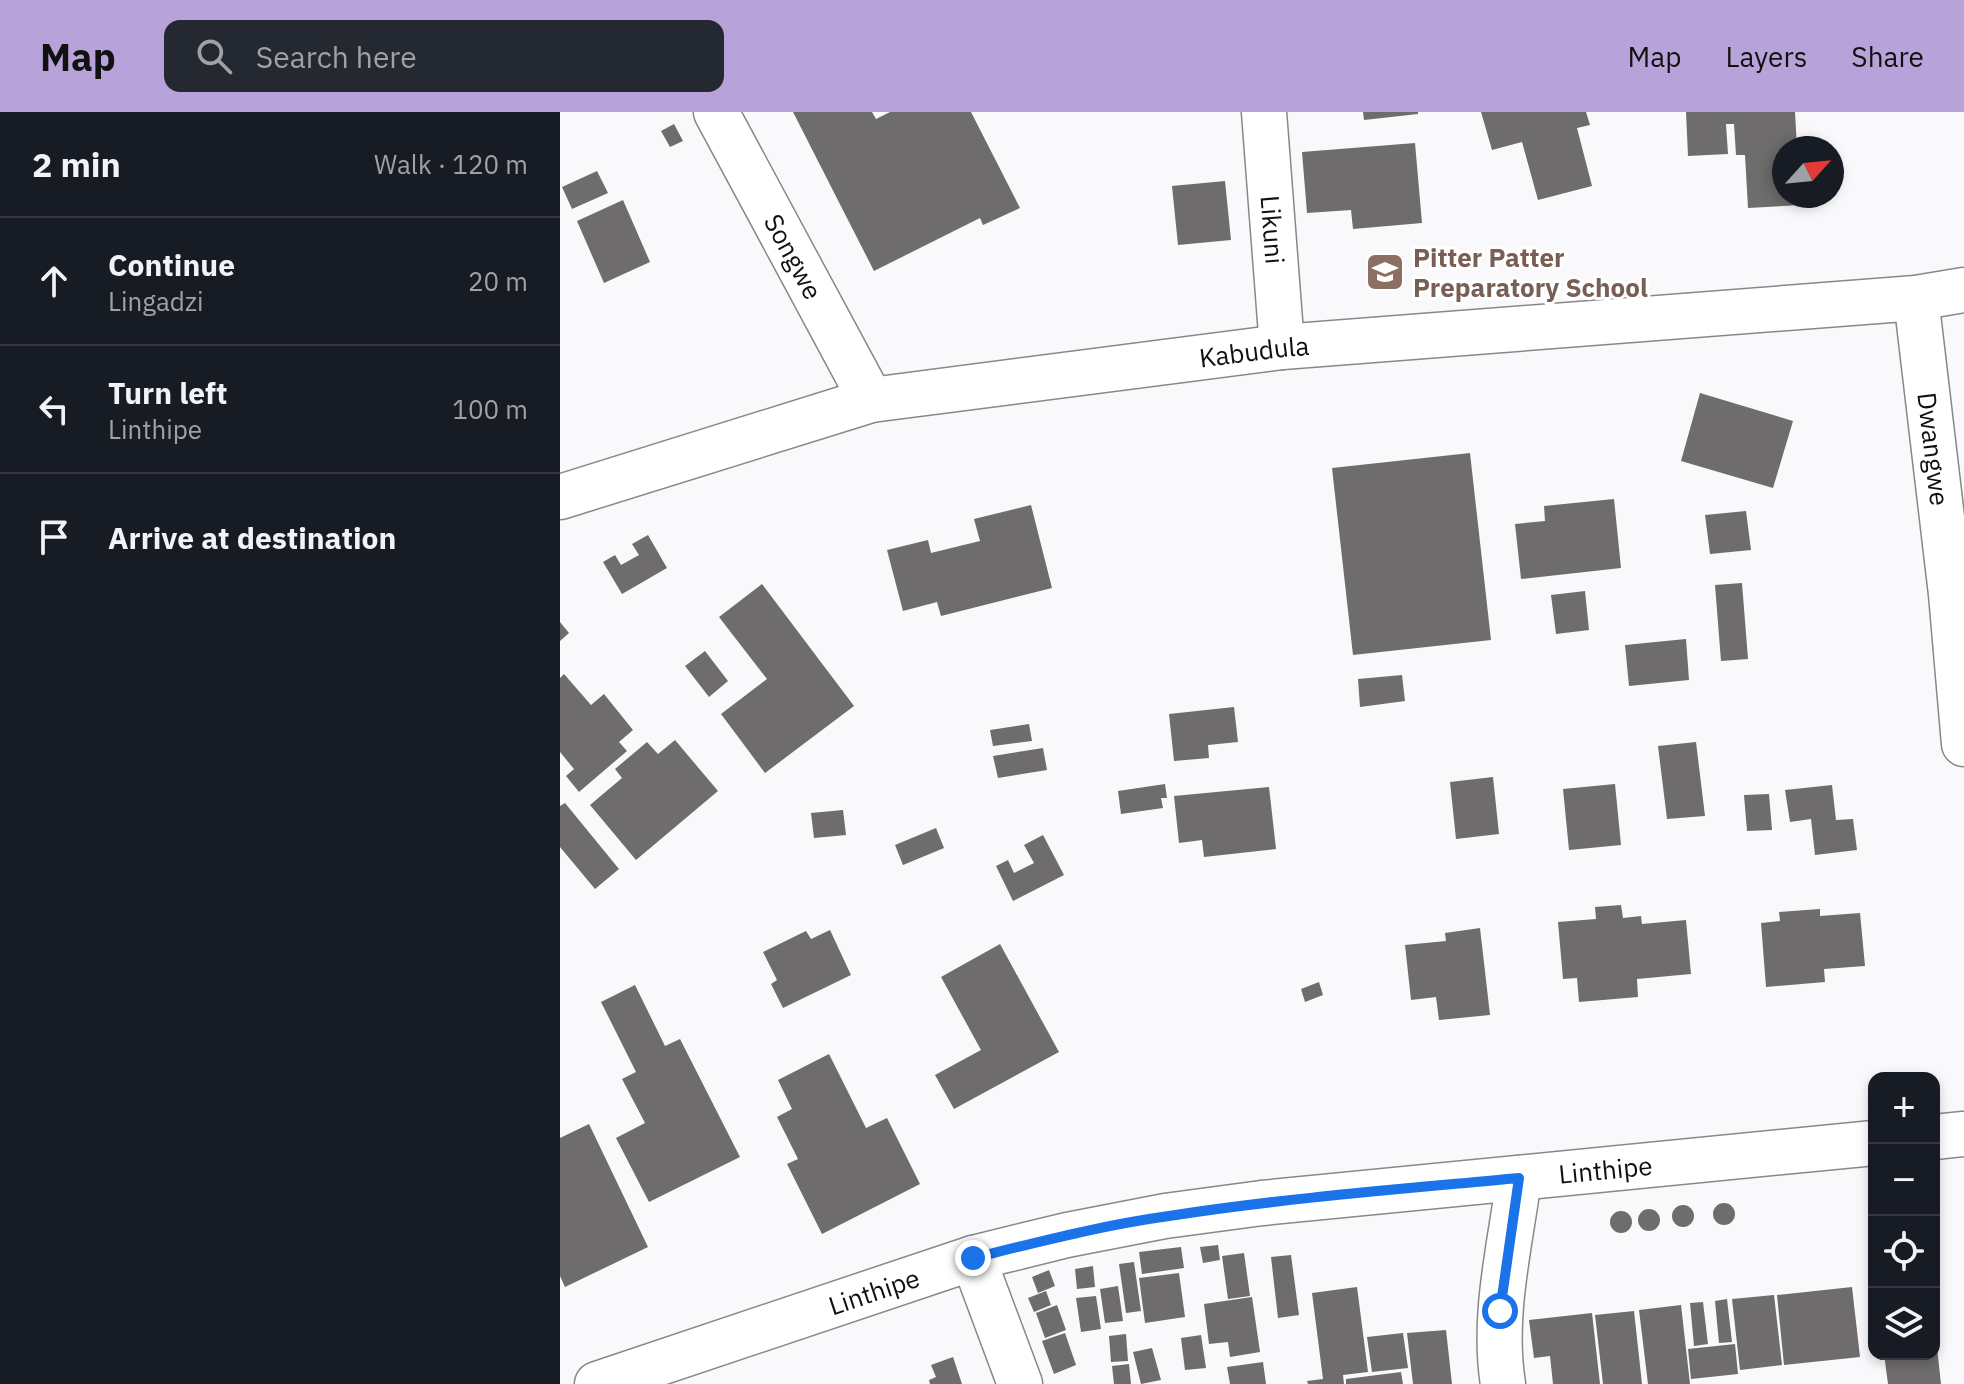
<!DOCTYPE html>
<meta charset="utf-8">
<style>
:root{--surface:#171b24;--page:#242831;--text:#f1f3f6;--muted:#9ea1a6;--line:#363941;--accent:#b7a2d9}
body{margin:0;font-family:"IBM Plex Sans",sans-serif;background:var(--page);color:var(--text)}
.controls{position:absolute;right:24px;bottom:24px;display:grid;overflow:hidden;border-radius:16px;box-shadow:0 4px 12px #0003}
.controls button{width:72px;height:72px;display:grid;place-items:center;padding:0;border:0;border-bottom:2px solid var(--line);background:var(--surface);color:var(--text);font:40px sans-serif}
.compass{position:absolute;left:1212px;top:24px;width:72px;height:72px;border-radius:50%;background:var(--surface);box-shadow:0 4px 12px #0003;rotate:63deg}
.stop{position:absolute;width:24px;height:24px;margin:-18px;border:6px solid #1a73e8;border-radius:50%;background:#fff}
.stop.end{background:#1a73e8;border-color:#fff;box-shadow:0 2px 8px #0008}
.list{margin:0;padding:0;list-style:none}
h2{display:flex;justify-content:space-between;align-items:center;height:104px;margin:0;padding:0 32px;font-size:34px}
h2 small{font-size:26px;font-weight:400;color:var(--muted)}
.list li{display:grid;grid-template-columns:52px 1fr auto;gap:24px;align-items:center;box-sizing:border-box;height:128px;padding:0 32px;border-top:2px solid var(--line)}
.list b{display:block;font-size:30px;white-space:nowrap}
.list p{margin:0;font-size:26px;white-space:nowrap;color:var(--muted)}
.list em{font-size:26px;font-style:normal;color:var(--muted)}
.icon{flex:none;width:44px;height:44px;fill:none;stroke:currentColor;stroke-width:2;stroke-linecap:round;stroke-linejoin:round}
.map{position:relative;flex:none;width:1404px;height:1272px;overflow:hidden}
header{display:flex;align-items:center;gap:48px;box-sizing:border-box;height:112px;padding:0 40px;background:var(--accent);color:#111}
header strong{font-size:38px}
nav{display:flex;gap:44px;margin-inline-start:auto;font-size:28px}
.search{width:560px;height:72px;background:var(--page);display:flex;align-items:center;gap:20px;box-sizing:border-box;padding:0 28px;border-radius:16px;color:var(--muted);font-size:30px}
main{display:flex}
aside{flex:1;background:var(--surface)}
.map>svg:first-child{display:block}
.building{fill:#6e6c6c}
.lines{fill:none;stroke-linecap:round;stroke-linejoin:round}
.minor-casing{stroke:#878889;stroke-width:47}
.minor{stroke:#fff;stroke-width:44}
.route{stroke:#1a73e8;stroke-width:10}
.labels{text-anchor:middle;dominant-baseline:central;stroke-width:6;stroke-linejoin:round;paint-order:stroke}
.street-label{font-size:26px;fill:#101011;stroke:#fff}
.education-label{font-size:26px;font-weight:bold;fill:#785e54;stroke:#fff;text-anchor:start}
</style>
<header>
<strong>Map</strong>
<div class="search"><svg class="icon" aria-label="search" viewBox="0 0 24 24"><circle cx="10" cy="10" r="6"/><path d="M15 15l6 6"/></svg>Search here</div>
<nav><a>Map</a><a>Layers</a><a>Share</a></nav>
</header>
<main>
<aside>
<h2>2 min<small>Walk · 120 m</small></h2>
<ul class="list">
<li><svg class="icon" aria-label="ahead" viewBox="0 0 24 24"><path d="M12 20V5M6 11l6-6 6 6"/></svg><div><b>Continue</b><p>Lingadzi</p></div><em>20 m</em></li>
<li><svg class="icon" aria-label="left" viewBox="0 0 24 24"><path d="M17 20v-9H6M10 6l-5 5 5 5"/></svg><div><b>Turn left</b><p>Linthipe</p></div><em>100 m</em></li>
<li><svg class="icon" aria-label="arrive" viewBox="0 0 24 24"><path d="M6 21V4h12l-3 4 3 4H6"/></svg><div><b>Arrive at destination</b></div></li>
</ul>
</aside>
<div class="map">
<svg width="1404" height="1272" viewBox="0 0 1404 1272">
<rect width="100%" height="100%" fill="#f9f9fb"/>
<!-- building -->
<path class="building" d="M233,0H312L316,7L330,0H411L460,96L423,113L420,106L314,159Z
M803,0H858V2L804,8Z
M921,0H1026L1030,13L1017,16L1032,74L978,88L962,30L932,38Z
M1126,0H1235L1237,36H1224V84H1240L1241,93L1188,96L1185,43H1176L1174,12H1166L1168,42L1128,44Z
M114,12L123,29L110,35L101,19Z
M855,31L862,111L793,117L791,98L747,101L742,40Z
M37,59L48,81L12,97L2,75Z
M665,69L671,128L618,133L612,74Z
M63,88L90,150L44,171L17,109Z
M1140,281L1233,309L1213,376L1121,349Z
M910,341L931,528L793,543L772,356Z
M1054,387L1061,456L961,467L955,412L985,409L984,394Z
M471,393L492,476L381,504L377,490L343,499L327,438L368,428L371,441L420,429L414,407Z
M1186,399L1191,438L1150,442L1145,403Z
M88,423L107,456L62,482L43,450L55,443L61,453L79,443L72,432Z
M1182,471L1188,547L1161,549L1155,473Z
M202,472L294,594L205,661L161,602L207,567L159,505Z
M1025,479L1029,518L996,522L991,483Z
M0,510L9,521L0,529Z
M1126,527L1129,568L1069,574L1065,533Z
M145,539L168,569L149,585L125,554Z
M4,562L31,593L44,582L73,618L59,630L67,639L19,680L6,664L14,657L0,640V566Z
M842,563L845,589L800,595L798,567Z
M674,595L678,630L648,633L649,646L614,649L609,602Z
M469,612L472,629L433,634L430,618Z
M115,628L158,679L76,748L30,693L62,666L55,657L87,630L98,642Z
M1136,630L1145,704L1107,707L1098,634Z
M483,636L487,658L438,666L433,644Z
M933,665L939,722L896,727L890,670Z
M605,672L607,686H601L603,696L561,702L558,679Z
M1055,672L1061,733L1009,738L1003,677Z
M1272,673L1276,708L1293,707L1297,738L1255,743L1251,707L1230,710L1225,678Z
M709,675L716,737L644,745L642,728L619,731L614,684Z
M1209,682L1212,718L1187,719L1184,683Z
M5,691L59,757L35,777L0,735V694Z
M283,698L286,723L254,726L251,701Z
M376,716L384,736L343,753L335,733Z
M483,723L504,763L453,789L436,754L448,748L454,761L474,751L464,733Z
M1061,793L1063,806L1081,804L1082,812L1126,808L1131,862L1077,867L1078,885L1019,890L1017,866L1003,867L998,810L1036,807L1035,795Z
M1260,797V804L1300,801L1305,854L1264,857L1265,870L1206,875L1201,811L1220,809L1219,800Z
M920,816L930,903L879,908L876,885L851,888L845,833L886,829L885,821Z
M270,818L291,863L223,896L211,872L217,868L203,840L246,819L251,827Z
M440,832L499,940L394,997L375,963L421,938L381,865Z
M759,870L763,883L745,890L741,877Z
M75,873L105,934L120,927L180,1045L89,1090L56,1026L85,1011L62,967L76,960L41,890Z
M269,942L306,1016L327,1006L360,1072L262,1122L227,1052L238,1047L217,1005L232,997L218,968Z
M29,1012L88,1135L5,1175L0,1164V1026Z
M1153 1102a11 11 0 1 1 22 0a11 11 0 1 1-22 0Z
M1112 1104a11 11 0 1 1 22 0a11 11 0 1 1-22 0Z
M1078 1108a11 11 0 1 1 22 0a11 11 0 1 1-22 0Z
M1050 1110a11 11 0 1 1 22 0a11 11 0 1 1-22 0Z
M658,1133L660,1148L643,1151L640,1135Z
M621,1135L624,1156L582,1162L579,1140Z
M684,1141L690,1184L668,1187L662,1144Z
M731,1143L739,1203L718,1206L711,1145Z
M574,1150L581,1199L566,1201L559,1152Z
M533,1154L535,1175L517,1177L515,1157Z
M489,1158L495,1174L478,1181L472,1165Z
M619,1161L625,1205L585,1211L579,1166Z
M558,1174L563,1209L545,1211L540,1177Z
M797,1175L808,1260L783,1263L784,1272H748L747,1269L763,1267L752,1181Z
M1292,1175L1300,1245L1224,1253L1217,1183Z
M486,1179L491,1193L474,1200L468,1186Z
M1214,1183L1222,1253L1180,1258L1172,1187Z
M536,1184L541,1217L521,1220L516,1186Z
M692,1185L700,1240L670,1245L668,1230L649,1232L644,1192Z
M1167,1187L1172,1230L1159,1231L1155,1189Z
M1143,1190L1148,1232L1134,1234L1130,1191Z
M497,1193L506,1218L485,1226L476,1201Z
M1121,1193L1130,1272H1088L1079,1198Z
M1074,1199L1082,1272H1043L1035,1203Z
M1032,1201L1040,1272H993L990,1244L974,1246L969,1208Z
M886,1218L892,1272H853L847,1221Z
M505,1221L516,1253L494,1262L482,1229Z
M843,1221L848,1256L812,1260L807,1225Z
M566,1222L568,1249L551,1250L549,1224Z
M641,1223L646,1256L625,1258L621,1226Z
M1374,1226H1376L1381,1272H1328L1324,1242H1374Z
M1175,1232L1178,1262L1131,1267L1128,1237Z
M592,1236L601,1268L581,1272L573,1240Z
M393,1245L402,1272H370L369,1268L376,1265L371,1253Z
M703,1250L706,1272H670L667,1255Z
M569,1252L571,1272H554L552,1254Z
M841,1260L843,1272H786V1267Z"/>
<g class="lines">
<defs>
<g id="minor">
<path id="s1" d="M156,0L311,288"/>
<path id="s2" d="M704,0L722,235"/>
<path id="s3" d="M1356,186L1391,482L1404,632"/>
<path id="s4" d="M0,385L311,288L722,235L1356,186L1404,178"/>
<path d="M1374,1025L1404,1022"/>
<path d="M413,1146L460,1272"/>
<path id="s5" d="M37,1272L413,1146L507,1123L605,1104L702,1091L1314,1031"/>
<path d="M943,1272C932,1204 950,1134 959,1066"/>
</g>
</defs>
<!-- minor casing -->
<use href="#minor" class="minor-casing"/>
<!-- minor -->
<use href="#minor" class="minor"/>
</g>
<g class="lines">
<!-- route -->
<path class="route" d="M413,1146C478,1130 543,1113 609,1104C725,1086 842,1077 959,1066L940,1199"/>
</g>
<!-- icons -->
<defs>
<symbol id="school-square" viewBox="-11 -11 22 22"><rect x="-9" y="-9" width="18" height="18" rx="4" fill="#8d6e63" stroke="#fff"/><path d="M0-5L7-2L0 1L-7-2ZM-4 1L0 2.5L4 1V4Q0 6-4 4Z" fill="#fff"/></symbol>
</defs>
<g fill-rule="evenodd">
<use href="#school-square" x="803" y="138" width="44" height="44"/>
</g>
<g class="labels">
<!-- street labels -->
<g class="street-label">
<text stroke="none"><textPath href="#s2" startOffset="118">Likuni</textPath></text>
<text stroke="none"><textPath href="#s1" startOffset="164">Songwe</textPath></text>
<text stroke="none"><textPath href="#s4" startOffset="712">Kabudula</textPath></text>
<text stroke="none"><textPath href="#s3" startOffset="152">Dwangwe</textPath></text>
<text stroke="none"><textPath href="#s5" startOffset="1036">Linthipe</textPath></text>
<text stroke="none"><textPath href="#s5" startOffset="292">Linthipe</textPath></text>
</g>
<!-- education labels -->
<g class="education-label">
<text x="853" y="145">Pitter Patter<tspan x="853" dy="30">Preparatory School</tspan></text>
</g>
</g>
</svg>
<div class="controls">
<button>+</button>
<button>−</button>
<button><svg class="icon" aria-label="locate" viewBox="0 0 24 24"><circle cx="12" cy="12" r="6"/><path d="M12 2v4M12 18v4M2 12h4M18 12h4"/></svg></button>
<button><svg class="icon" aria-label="layers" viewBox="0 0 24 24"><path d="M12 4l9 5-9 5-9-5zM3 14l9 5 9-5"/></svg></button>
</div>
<svg class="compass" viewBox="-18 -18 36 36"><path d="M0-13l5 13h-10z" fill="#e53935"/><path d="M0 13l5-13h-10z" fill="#9ea1a6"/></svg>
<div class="stop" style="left:940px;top:1199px"></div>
<div class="stop end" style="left:413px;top:1146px"></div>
</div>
</main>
